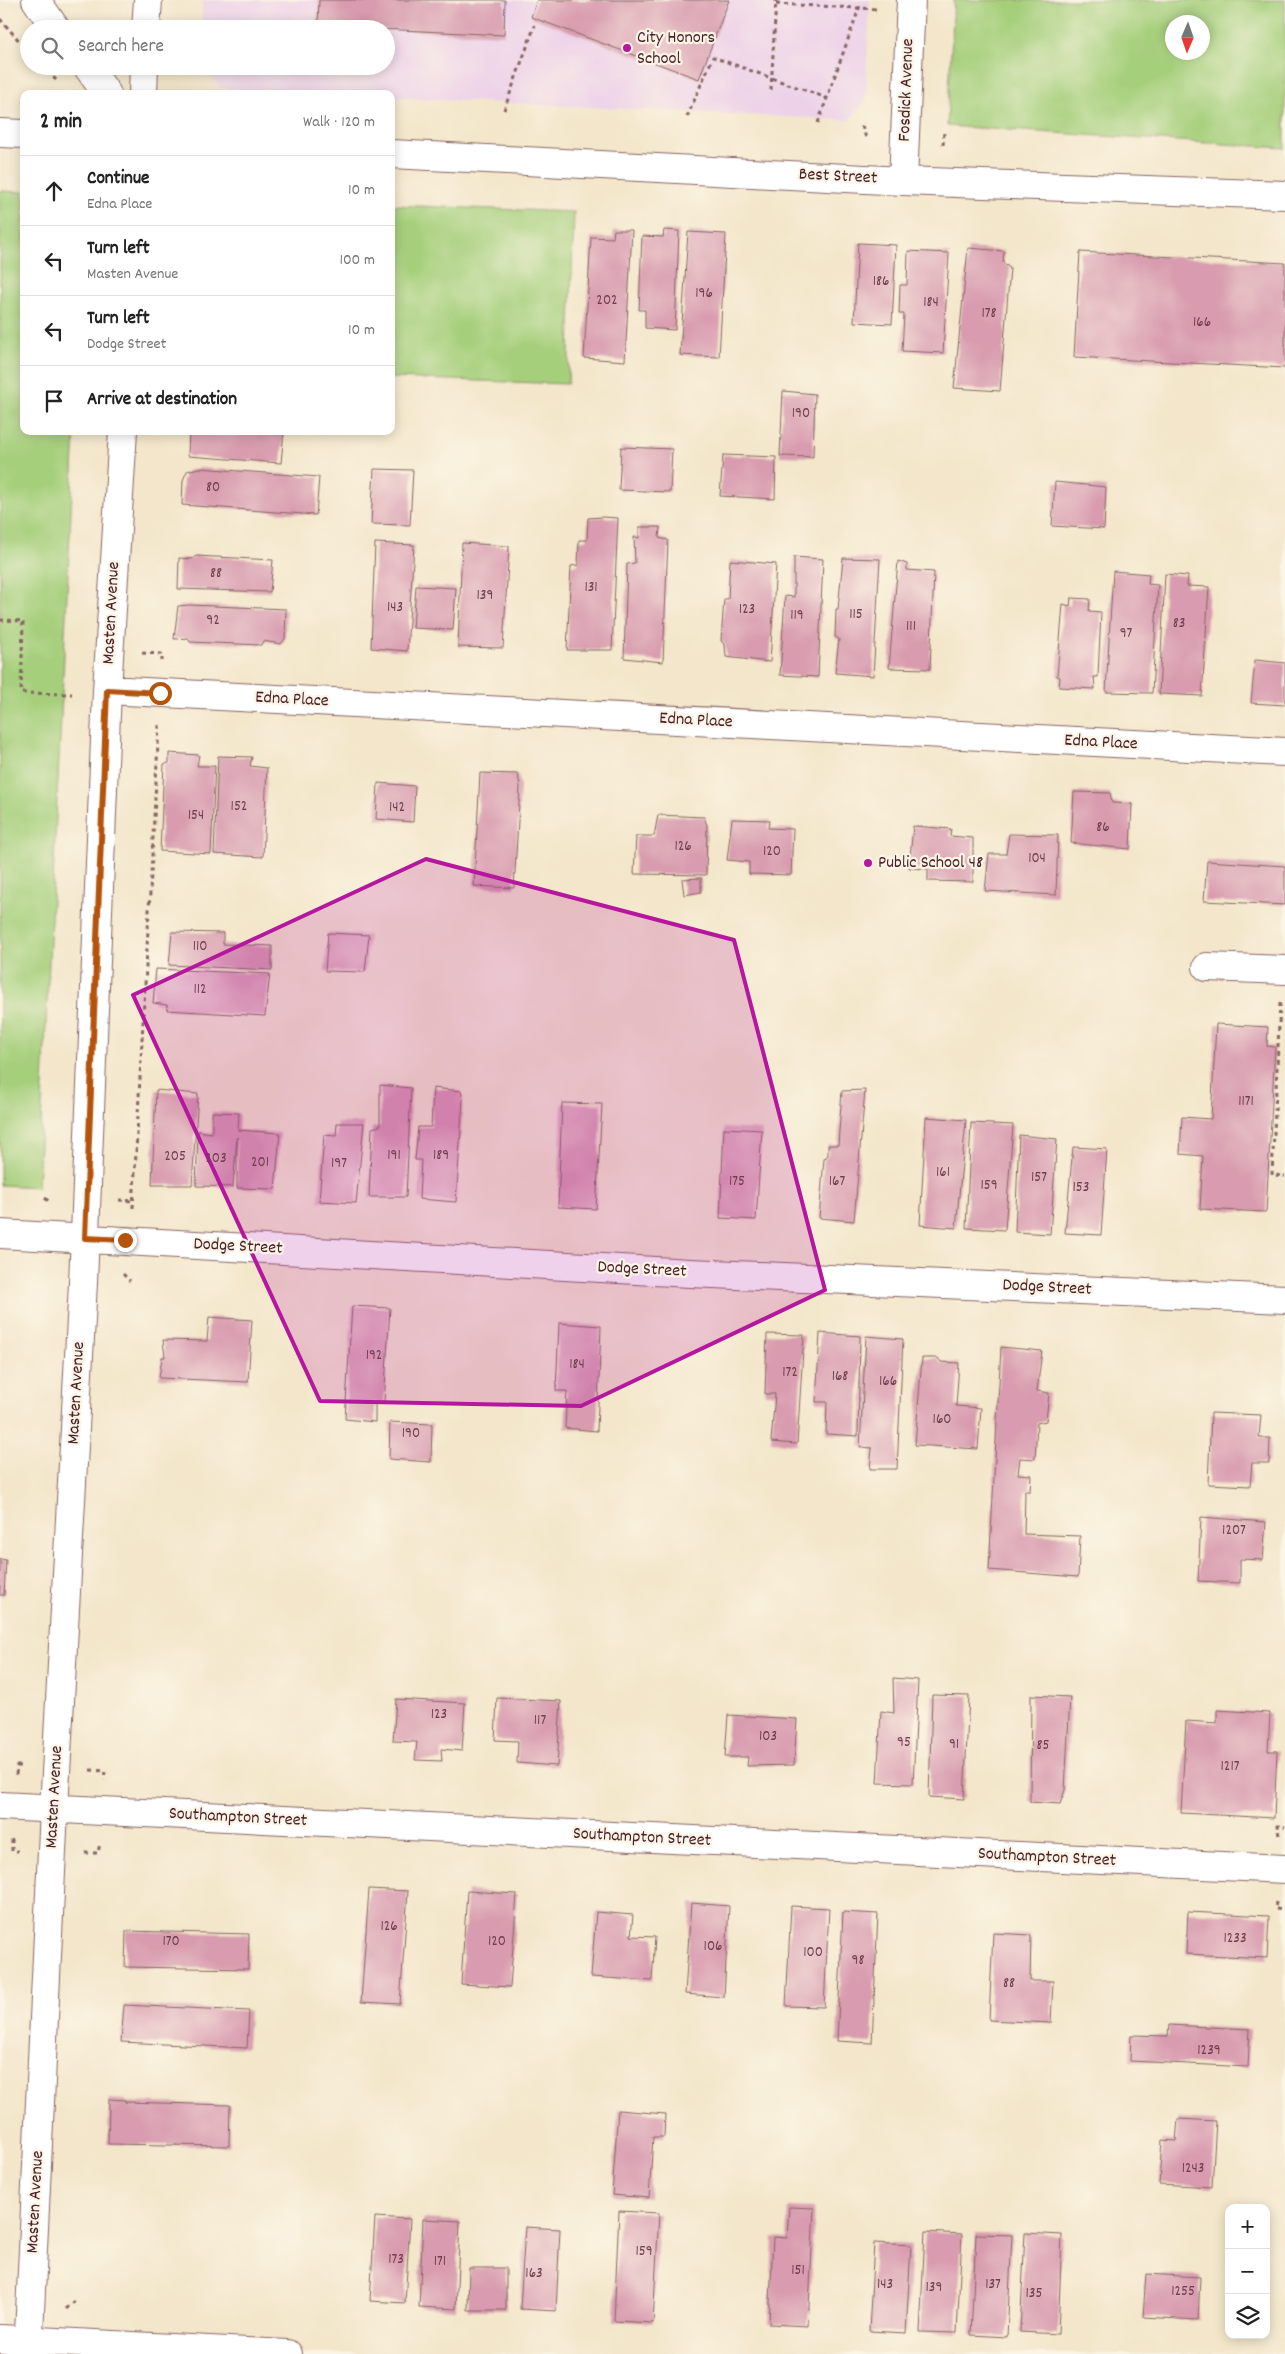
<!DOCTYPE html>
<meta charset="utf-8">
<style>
:root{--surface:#fff;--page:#f2f2f2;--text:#222;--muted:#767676;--line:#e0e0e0}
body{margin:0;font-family:Dekko,sans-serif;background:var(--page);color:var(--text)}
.controls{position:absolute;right:15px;bottom:15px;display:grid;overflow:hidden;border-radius:10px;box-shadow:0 2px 12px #0003}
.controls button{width:45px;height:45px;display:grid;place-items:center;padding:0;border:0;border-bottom:1px solid var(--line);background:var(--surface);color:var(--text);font:25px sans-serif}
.compass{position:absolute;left:1165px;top:15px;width:45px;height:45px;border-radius:50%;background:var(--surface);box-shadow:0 2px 12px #0003;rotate:182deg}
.stop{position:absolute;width:15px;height:15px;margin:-11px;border:4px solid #b45309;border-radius:50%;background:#fff}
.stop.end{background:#b45309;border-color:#fff;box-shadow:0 1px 5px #0008}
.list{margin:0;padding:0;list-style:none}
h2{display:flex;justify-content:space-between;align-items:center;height:65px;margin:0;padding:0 20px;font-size:21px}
h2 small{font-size:16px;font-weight:400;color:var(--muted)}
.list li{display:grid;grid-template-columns:32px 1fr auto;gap:15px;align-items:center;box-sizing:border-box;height:70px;padding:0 20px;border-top:1px solid var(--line)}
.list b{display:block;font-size:19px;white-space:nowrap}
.list p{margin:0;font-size:16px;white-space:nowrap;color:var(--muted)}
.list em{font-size:16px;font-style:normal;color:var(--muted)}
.icon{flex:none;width:28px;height:28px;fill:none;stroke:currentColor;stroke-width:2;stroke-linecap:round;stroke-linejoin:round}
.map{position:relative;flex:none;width:1285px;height:2354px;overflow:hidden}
.search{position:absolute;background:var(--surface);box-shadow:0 2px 12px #0003;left:20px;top:20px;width:375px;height:55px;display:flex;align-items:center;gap:12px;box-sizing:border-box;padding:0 18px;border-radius:28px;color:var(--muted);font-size:19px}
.panel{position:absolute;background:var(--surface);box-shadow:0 2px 12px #0003;left:20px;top:90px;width:375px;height:345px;border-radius:10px}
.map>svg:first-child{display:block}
.built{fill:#edd1e9}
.green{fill:#a6cf7b;stroke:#787753;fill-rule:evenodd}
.building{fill:#d89baf}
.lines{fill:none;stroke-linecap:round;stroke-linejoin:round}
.minor-casing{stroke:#856563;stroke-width:30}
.path{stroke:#856563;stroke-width:3;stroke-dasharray:4 4;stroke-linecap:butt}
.minor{stroke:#fff;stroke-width:28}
.route{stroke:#b45309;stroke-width:6}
.marked{fill:#b5179e;fill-opacity:0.2;stroke:#b5179e;stroke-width:4;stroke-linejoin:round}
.poi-dot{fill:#b5179e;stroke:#fcf5e5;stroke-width:2}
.labels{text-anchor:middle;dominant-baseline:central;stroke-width:4.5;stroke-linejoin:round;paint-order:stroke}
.number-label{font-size:15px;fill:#6e3e4c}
.poi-label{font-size:18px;fill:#4a1f2b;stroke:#fcf5e5;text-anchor:start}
.street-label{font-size:18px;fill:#4a1f2b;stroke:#fcf5e5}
</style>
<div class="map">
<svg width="1285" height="2354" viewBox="0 0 1285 2354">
<rect width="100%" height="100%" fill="#fcf5e5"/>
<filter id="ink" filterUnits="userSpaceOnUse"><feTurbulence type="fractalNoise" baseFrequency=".02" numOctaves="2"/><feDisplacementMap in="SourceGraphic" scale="10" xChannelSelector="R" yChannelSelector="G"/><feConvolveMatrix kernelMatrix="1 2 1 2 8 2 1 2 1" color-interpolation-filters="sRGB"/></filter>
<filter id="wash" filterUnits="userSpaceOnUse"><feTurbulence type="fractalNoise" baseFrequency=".0096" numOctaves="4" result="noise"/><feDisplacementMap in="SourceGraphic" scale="20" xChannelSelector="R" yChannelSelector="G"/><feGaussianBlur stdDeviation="1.12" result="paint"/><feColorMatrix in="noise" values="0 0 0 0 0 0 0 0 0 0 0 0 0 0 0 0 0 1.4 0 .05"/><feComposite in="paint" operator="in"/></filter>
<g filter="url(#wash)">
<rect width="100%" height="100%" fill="#f3e6ca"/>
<!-- built -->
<path class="built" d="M203,0H870L865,101L849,120L391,97V94H330L220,88L205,66H386V29H201Z"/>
<!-- green -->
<path class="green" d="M954,0H1285V148L947,126ZM1202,22V52H1172V22Z
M0,191L24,192V431H75L38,1187L0,1185Z
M391,205L574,212L568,384L391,378Z"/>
<g id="blocks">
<!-- building -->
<path class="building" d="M319,0H505L504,35L318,26Z
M537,0H729L699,79L531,17Z
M614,230H632L625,361L584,358L591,237L613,238Z
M664,230L679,231L675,330L645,328V310H639L642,236L663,237Z
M688,232L726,234L719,357L680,355Z
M858,243L896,245L892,324L854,322Z
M968,248L1004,251L1003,263L1010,268L1000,391L954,388Z
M908,251L949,253L943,353L902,351L904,314H899L900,285H907Z
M1080,252L1285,263V368L1074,357Z
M783,391L815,394L813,457L780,456Z
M189,431H284L281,463L188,456Z
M621,447L672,449L670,492L619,490Z
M723,455L776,457L775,499L720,496Z
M199,468L319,477L316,515L182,505L183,480L187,471Z
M374,469L413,470L410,525L371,524Z
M1055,482L1106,487L1104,529L1052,526Z
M602,517L618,518L612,650H567L571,566L578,565L579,540H587L588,518Z
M639,527H660L659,538L668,540L663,662L624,658L627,564L635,563L634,537L639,538Z
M375,543L414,545L407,651L371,648Z
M462,543L509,546L503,648L458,647Z
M196,556L273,560L270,592L178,589L179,558L192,559Z
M794,557L823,559L818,677L780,675L785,596L794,597Z
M843,558L880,559L873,676L835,673L839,639L835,637L836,609H838Z
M730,560L776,564L770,662L726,657L725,645L721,641L724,599H728Z
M898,561L907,564V570L934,572L930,669L889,668Z
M1113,571L1149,574L1148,584L1158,585L1152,693L1106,692Z
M1165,574L1188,576L1187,586L1209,587L1202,696L1159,694Z
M416,586L456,588L453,630L413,628Z
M1071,598L1090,599L1089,611L1101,612L1098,677H1094L1095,689L1059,687L1060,677L1057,676L1063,604L1070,606Z
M189,605L286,609L285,639L281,644L263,641L261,645L190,642L188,638L174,639L178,606Z
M1255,660L1285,663V705L1251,703Z
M169,753L199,755L197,766H215L211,854L160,851L164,764L169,763Z
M218,756L252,757L250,766L267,768L263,857L214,854Z
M480,773L518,774L520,787L514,888L474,886Z
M378,783L415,786L413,822L376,819Z
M1074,792L1110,793L1112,803L1132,804L1130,849L1071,843Z
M658,815L704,817L707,825L706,875L634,874L636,836H654Z
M732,819L770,820L768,828L793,829L791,875L749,874V862L727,860Z
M913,826L951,829L950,836L973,838V882L928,881V869L909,868Z
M1009,834L1058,835L1056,895L985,891L989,854H1006Z
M1207,861L1285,866V905L1204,901Z
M701,878V892L684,895L682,879Z
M172,932L223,933V944L272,946V970L169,965Z
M328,933L369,935L365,972L325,971Z
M156,969L270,974L265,1016L167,1010V1005L153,1003Z
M1216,1024L1268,1027L1267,1046L1275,1047L1266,1212L1200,1209L1203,1156L1180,1154L1182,1117L1211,1119Z
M380,1085L411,1088L406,1197H369L372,1128L380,1126Z
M433,1088L461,1091L463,1099L456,1202L419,1199L421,1160H415L418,1127H431Z
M156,1090L198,1094L192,1185H152Z
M865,1090L854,1221L819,1218L824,1159L828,1155V1145H838L842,1091Z
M562,1103L602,1104L596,1209L558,1207Z
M212,1112L239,1113L238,1130L280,1133L275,1189L237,1188V1137L233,1187L196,1186L198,1131L212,1133Z
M926,1117L966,1120L956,1228L920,1225Z
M337,1123H364L356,1203L319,1201L324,1135L336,1136Z
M971,1123L1013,1125L1005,1230L966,1228Z
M724,1128L762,1130L756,1220L720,1218Z
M1019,1135L1057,1139L1050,1234L1015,1232Z
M1073,1147L1107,1149L1101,1235L1065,1233Z
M352,1306L390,1308L384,1403L375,1402V1422L345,1419Z
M209,1317L252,1320L248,1382L159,1378L162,1357H165L163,1340L207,1341Z
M559,1323L601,1326L597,1431L565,1428L567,1391H556Z
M820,1333L860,1336L858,1436L826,1434L827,1402H816Z
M767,1334L804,1335L797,1444L771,1442L775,1394H765Z
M866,1336L903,1339L897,1469H870L872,1448L860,1447Z
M1001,1347L1042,1351L1037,1391L1049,1393L1046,1421L1037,1423L1035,1459L1020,1458L1018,1474L1031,1475L1030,1491H1025L1024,1534L1080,1536L1078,1577L989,1570Z
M922,1358H938L941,1362L959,1363L956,1406L981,1408L978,1449L915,1445Z
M1211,1413L1261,1415L1259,1438H1270L1269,1463H1252L1250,1486L1208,1484Z
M390,1422L432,1424L431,1462L389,1459Z
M1201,1517L1266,1522L1263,1560L1240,1559V1583L1198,1581Z
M0,1559L6,1560L4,1595H0Z
M893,1678L918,1680L913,1784L877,1783L881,1711L894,1713Z
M932,1695L969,1696L964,1799L929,1797Z
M1031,1695L1070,1697L1065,1790L1060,1804L1030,1802Z
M497,1698L561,1701L557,1766L517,1763L518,1741L495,1740Z
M396,1699L465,1703L462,1751L441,1749L442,1761L415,1760L417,1742L393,1741Z
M1217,1710L1270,1713L1268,1751H1277L1274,1818L1181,1813L1186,1721L1217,1723Z
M728,1715L797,1719L794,1765L747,1766L748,1757H725Z
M369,1889L408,1891L400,2004L361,2002Z
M467,1891L517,1894L510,1987L461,1984Z
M691,1903L729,1906L724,1997L685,1994Z
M791,1906L829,1908L824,2007L786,2006Z
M596,1912L633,1915L631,1936L655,1937L652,1981L591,1977Z
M843,1912L878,1914L872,2043L837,2041Z
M1188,1912L1269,1916L1267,1958L1186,1954Z
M126,1931L249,1934L248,1969L125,1967Z
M993,1933L1031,1935L1030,1981H1053L1051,2023L989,2020Z
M124,2005L249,2011L247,2048L121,2042Z
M1169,2025L1250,2029L1248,2067L1130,2061L1131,2035L1168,2036Z
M109,2099L125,2100V2102L230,2105L229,2146L108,2144Z
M618,2110L665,2114L664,2137H653L649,2198L612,2195Z
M1178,2119L1216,2121L1212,2187L1159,2184L1162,2140L1176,2141Z
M789,2207L814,2208L808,2326L769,2324L773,2237L787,2238Z
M619,2211L659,2213L653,2323L614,2321Z
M375,2217L410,2219L405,2303L370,2301Z
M423,2219L460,2221L456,2309L419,2307Z
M525,2227L560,2229L556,2311L520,2309Z
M925,2232L962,2234L957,2333L920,2332Z
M1025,2233L1062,2235L1058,2334L1020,2332Z
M976,2234L1012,2235L1007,2337L971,2335Z
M874,2243L911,2245L906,2333L869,2331Z
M469,2268H506V2310H468Z
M1146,2274L1200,2277L1198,2320L1143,2317Z"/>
</g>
</g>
<g filter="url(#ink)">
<use href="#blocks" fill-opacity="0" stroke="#856563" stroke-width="1"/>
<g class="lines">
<defs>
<path id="minor" d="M36,0L56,29
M146,29L148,0
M87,66L107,94
M143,94L144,66
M0,133L24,134
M391,154L903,181L1285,195
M903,181L911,0
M107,690L1285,752
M1207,967L1285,970
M0,1234L690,1273L1285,1299
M0,1806L1285,1869
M0,2339L288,2354
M28,2354L54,1809L83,1283L107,690L123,431"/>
</defs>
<!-- minor casing -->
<use href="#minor" class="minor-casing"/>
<!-- path -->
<path class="path" d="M776,4L878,9
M0,19L29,52
M42,66L56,80
M771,90L776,0
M182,94V93
M504,110L535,25
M687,117L713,57L827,98
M818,123L861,3
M862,126L867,141
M943,145L944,132
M0,620L23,621L21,693L72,694
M142,653L162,654V661
M1280,1003L1272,1175L1285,1176
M45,1198L51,1203
M119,1200L134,1201
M133,1208L159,725
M123,1274L130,1281
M90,1770L105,1771L104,1780
M16,1775L17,1766H23
M1279,1835L1277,1826L1285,1827
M12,1839V1851H18
M85,1853H98L100,1843
M1276,1902L1275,1909L1285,1910
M66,2309L75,2301"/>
<!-- minor -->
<use href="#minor" class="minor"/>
</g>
</g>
<g class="lines" filter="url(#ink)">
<!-- route -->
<path class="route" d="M125,1240L85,1238L107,690L160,693"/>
</g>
<!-- marked area -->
<path class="marked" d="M426,859L734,940L825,1290L581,1406L320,1401L133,995Z"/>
<!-- markers -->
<g class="poi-dot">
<circle cx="627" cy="48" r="5"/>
<circle cx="868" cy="863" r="5"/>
</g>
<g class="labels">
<!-- number labels -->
<g class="number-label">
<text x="881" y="282">186</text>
<text x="704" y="294">196</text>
<text x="607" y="301">202</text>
<text x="931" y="303">184</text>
<text x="989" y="314">178</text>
<text x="1202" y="323">166</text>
<text x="801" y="414">190</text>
<text x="213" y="488">80</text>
<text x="216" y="574">88</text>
<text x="591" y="588">131</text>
<text x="485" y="596">139</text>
<text x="395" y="608">143</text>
<text x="747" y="610">123</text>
<text x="856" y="615">115</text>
<text x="797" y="616">119</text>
<text x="213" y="621">92</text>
<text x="1179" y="624">83</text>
<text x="911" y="627">111</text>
<text x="1126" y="634">97</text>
<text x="239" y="807">152</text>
<text x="397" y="808">142</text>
<text x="196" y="816">154</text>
<text x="1103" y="828">86</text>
<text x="683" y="847">126</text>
<text x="772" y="852">120</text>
<text x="1037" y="859">104</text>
<text x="200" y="947">110</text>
<text x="200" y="990">112</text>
<text x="1246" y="1102">1171</text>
<text x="394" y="1156">191</text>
<text x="441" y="1156">189</text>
<text x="175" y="1157">205</text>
<text x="216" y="1159">203</text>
<text x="260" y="1163">201</text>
<text x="339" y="1164">197</text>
<text x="943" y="1173">161</text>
<text x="1039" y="1178">157</text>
<text x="737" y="1182">175</text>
<text x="837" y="1182">167</text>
<text x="989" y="1186">159</text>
<text x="1081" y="1188">153</text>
<text x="374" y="1356">192</text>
<text x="577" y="1365">184</text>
<text x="790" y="1373">172</text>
<text x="840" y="1377">168</text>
<text x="888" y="1382">166</text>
<text x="942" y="1420">160</text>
<text x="411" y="1434">190</text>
<text x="1234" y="1531">1207</text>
<text x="439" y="1715">123</text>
<text x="540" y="1721">117</text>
<text x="768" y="1737">103</text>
<text x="904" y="1743">95</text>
<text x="954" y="1745">91</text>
<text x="1043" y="1746">85</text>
<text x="1230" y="1767">1217</text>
<text x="389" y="1927">126</text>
<text x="1235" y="1939">1233</text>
<text x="171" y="1942">170</text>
<text x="497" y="1942">120</text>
<text x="713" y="1947">106</text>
<text x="813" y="1953">100</text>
<text x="858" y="1961">98</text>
<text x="1009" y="1984">88</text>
<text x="1209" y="2051">1239</text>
<text x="1193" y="2169">1243</text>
<text x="644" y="2252">159</text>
<text x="396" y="2260">173</text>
<text x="440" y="2262">171</text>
<text x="798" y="2271">151</text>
<text x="534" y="2274">163</text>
<text x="885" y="2285">143</text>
<text x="993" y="2285">137</text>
<text x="934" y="2288">139</text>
<text x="1183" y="2292">1255</text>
<text x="1034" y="2294">135</text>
</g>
<!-- poi labels -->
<g class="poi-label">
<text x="637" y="38">City Honors<tspan x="637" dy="21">School</tspan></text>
<text x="878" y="863">Public School 48</text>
</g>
<!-- street labels -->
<g class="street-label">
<text transform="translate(907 90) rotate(-88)">Fosdick Avenue</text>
<text transform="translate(838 177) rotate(3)">Best Street</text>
<text transform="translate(112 613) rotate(-87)">Masten Avenue</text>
<text transform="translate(292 700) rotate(3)">Edna Place</text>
<text transform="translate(696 721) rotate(3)">Edna Place</text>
<text transform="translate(1101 743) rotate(3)">Edna Place</text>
<text transform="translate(238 1247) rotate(3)">Dodge Street</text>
<text transform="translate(642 1270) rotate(3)">Dodge Street</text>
<text transform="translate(1047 1288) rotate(3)">Dodge Street</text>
<text transform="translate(77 1393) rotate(-87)">Masten Avenue</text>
<text transform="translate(55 1797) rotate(-87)">Masten Avenue</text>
<text transform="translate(238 1818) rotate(3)">Southampton Street</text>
<text transform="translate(642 1838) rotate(3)">Southampton Street</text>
<text transform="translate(1047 1858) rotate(3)">Southampton Street</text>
<text transform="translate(36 2202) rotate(-87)">Masten Avenue</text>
</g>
</g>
</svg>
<div class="controls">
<button>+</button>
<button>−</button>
<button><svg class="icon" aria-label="layers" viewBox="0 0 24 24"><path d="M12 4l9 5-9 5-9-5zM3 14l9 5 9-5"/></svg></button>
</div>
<svg class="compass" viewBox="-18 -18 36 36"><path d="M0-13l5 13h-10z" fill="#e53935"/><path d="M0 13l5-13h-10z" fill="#767676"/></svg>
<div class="stop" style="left:160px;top:693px"></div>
<div class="stop end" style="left:125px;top:1240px"></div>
<div class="search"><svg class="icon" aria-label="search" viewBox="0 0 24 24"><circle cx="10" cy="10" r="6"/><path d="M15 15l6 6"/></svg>Search here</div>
<section class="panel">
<h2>2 min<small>Walk · 120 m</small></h2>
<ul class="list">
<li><svg class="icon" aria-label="ahead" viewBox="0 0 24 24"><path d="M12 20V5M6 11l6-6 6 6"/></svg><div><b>Continue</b><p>Edna Place</p></div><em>10 m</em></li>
<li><svg class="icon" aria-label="left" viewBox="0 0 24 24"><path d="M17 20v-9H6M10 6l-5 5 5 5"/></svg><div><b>Turn left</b><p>Masten Avenue</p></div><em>100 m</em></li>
<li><svg class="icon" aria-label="left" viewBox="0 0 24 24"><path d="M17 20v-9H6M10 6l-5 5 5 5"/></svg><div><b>Turn left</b><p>Dodge Street</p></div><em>10 m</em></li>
<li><svg class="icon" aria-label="arrive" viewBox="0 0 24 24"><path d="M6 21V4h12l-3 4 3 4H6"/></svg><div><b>Arrive at destination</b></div></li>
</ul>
</section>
</div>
